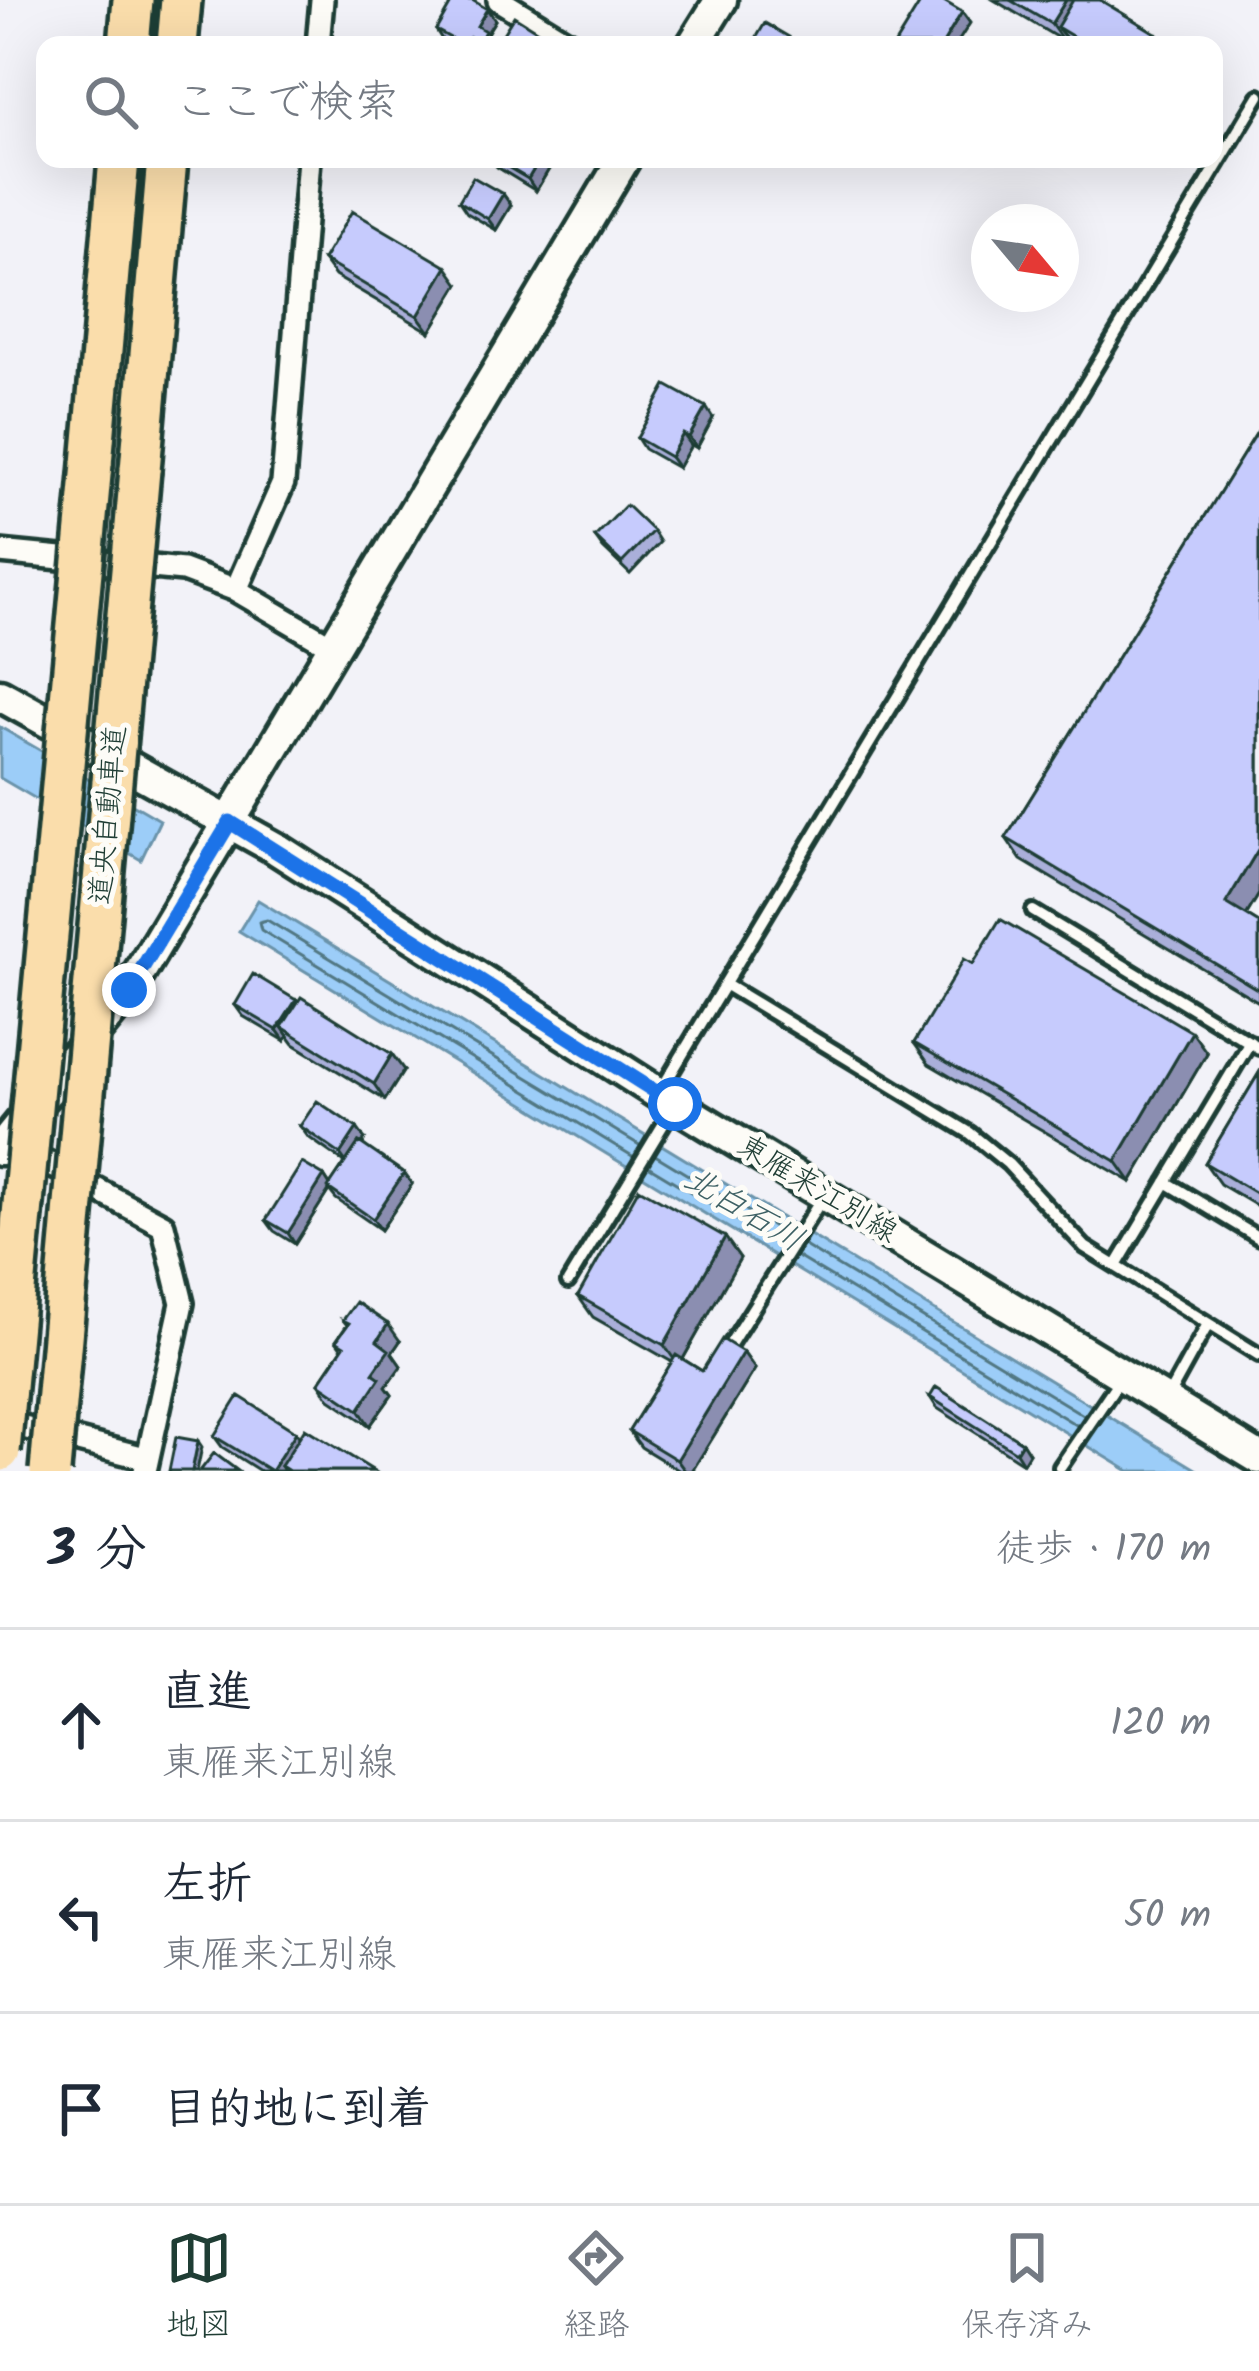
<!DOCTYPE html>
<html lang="ja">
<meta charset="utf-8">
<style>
:root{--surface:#fff;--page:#f2f2f3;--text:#1f2937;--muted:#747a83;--line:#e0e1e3;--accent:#1f3d34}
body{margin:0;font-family:Kalam,"Klee One",sans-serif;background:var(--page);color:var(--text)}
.compass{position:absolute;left:971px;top:204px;width:108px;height:108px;border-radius:50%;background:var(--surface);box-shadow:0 12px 48px #0002;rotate:119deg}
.stop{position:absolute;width:36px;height:36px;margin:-27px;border:9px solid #1a73e8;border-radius:50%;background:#fff}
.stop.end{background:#1a73e8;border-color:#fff;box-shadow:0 3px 12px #0008}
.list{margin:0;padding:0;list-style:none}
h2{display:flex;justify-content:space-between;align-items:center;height:156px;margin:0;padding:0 48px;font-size:51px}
h2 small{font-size:39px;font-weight:400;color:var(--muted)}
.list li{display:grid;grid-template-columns:78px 1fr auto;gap:36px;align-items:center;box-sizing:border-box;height:192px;padding:0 48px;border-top:3px solid var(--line)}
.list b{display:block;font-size:45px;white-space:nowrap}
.list p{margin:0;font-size:39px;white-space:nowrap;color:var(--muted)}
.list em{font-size:39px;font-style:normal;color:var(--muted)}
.icon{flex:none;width:66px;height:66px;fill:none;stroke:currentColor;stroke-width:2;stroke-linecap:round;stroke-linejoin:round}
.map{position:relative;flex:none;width:1259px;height:1471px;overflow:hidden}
.search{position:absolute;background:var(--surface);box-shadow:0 12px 48px #0002;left:36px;right:36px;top:36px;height:132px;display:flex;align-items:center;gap:30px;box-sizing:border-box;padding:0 42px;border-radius:24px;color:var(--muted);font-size:45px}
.sheet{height:732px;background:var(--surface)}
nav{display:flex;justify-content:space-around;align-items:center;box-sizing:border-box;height:168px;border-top:3px solid var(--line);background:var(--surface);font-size:33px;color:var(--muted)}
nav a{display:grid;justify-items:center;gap:6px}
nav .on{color:var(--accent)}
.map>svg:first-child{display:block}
.water{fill:#9ccdf8;stroke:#6a93aa;stroke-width:3}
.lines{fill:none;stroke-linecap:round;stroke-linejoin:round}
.shore{stroke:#517782;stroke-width:3}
.lane-casing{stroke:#1f3d34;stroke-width:20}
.street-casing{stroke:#1f3d34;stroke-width:30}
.secondary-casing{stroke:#1f3d34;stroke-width:39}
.highway-casing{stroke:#1f3d34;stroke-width:48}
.lane{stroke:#fdfcf7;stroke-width:10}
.street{stroke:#fdfcf7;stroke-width:21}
.secondary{stroke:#fdfcf7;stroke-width:30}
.highway{stroke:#faddab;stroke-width:39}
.highway-bridge-casing{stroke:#1f3d34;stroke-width:48;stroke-linecap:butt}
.highway-bridge{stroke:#faddab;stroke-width:39}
.wall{fill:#aaafda;stroke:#1f3d34;stroke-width:3}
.shaded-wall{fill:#8b8eb1;stroke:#1f3d34;stroke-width:3}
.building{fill:#c6cbfd;stroke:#1f3d34;stroke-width:3}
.route{stroke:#1a73e8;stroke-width:15}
.labels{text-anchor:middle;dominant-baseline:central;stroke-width:10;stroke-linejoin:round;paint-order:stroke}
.street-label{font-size:30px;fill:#1f3d34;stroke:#fdfcf7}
.water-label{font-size:33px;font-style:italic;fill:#3e6165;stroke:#fdfcf7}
</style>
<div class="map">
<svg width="1259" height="1471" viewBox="0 0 1259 1471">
<rect width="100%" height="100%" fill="#f2f2f8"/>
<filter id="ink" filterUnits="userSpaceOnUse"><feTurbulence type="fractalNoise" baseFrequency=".00833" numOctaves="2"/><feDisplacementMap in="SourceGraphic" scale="24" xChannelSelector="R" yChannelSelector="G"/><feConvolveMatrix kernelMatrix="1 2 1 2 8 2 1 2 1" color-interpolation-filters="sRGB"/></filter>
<g filter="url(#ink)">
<!-- water -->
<path class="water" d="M0,727L160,820L141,860L0,778Z
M258,900L1199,1471H1129L239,931Z"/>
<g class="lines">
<!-- shore -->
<path class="shore" d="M655,1155L789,1236
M634,1157L261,930L259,922L267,920L641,1146
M648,1166L782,1247
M803,1245L1085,1416
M796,1256L1078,1426"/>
<defs>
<path id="lane" d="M1033,911L1259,1048
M726,985L970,1133L1008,1164L1085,1247L1259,1355
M661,1090L1259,96
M1166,1182L1259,1238
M1116,1266L1250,1042
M568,1282L675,1105
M724,1354L823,1197
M1166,1400L1208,1324
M1060,1467L1122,1376"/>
<path id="street" d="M499,0L572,45
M318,45L322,0
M0,552L183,570L236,590L333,647
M236,590L283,483L309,159
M25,1151L163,1225L182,1303L145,1471
M0,1421L145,1458"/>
<path id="secondary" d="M693,45L721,0
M0,695L277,849L675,1104L1259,1458
M0,1149L129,990L624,159"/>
<path id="highway" d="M129,45L133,0
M177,45L181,0
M92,464L119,159
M140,470L167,159"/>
</defs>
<!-- lane casing -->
<use href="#lane" class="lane-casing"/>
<!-- street casing -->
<use href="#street" class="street-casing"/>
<!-- secondary casing -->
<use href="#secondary" class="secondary-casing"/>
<!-- highway casing -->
<use href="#highway" class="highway-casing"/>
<!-- lane -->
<use href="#lane" class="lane"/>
<!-- street -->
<use href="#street" class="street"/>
<!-- secondary -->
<use href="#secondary" class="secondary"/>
<!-- highway -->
<use href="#highway" class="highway"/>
<defs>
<path id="highway-bridge" d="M0,1451L92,464
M50,1471L140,470"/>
</defs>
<!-- highway-bridge casing -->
<use href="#highway-bridge" class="highway-bridge-casing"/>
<!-- highway-bridge -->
<use href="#highway-bridge" class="highway-bridge"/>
</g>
<!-- wall -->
<path class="wall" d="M994,0H1100L1157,34L1165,45H1071L1065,37L1063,41Z
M487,9L495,20L487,33L493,42L491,45H451L443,41L436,30Z
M491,159H555L536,191L497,167Z
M503,194L511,205L496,230L467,213L459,201Z
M323,260L459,284L430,332L335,276Z
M713,418L697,448L691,445L678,468L644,449L637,438Z
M1259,429V894L1246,915L1259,923V1002L1021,860L1006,838Z
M653,531L660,542L630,574L603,548L595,537Z
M973,964L1207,1053L1131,1182L929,1064L914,1043Z
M296,1000L404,1070L385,1100L294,1044L288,1036L285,1041L243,1016L235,1005Z
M1259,1073V1207L1220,1184L1205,1163Z
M300,1126L365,1139L362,1144L412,1184L381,1230L336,1199L329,1190L295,1244L274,1231L266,1220L324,1176L330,1185L345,1163L308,1137Z
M725,1237L740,1258L683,1359L702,1371L743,1352L755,1369L692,1471H680L641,1447L629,1431L672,1362L593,1317L578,1296Z
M343,1320L400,1341L392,1353L401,1366L386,1387L392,1395L370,1426L330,1399L319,1383L342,1349L336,1341L347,1325Z
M930,1397L1022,1442L1029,1453L1023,1463L937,1408Z
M214,1436L299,1437L374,1471H260L222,1447Z"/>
<!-- shaded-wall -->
<path class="shaded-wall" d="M1066,0H1084L1057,27L1065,37L1063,41L1051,24Z
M487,9L495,20L487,33L493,42L491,45H481L477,26Z
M962,12L970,23L956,45H942Z
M1157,34L1165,45H1150Z
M540,159H555L536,191L528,179Z
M503,194L511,205L496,230L488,219Z
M447,267L459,284L430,332L418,316Z
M706,407L713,418L697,448L689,437Z
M683,434L691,445L678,468L670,457Z
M1259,848V894L1241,924L1226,903Z
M296,1000L304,1011L282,1027L288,1036L285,1041L277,1030Z
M1192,1032L1207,1053L1131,1182L1116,1161Z
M392,1054L404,1070L385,1100L374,1084Z
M357,1128L365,1139L348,1165L340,1154Z
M404,1173L412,1184L381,1230L373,1219Z
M324,1176L331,1187L295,1244L288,1233Z
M725,1237L740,1258L679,1366L664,1345Z
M388,1324L400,1341L392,1353L401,1366L386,1387L392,1395L370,1426L359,1410L373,1373L377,1341Z
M743,1352L755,1369L692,1471H685L677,1460Z
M296,1432L304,1443L281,1466L284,1471H271Z
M198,1441L202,1447L197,1471H192Z
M1022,1442L1029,1453L1023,1463L1016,1452Z"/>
<!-- building -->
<path class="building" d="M453,0H472L487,9L477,26L485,31L479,43L470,37L466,45H463L436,30Z
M922,0H942L962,12L942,45H898L895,44Z
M1010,0H1066L1051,24Z
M1073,0H1100L1157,34L1150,45H1087L1057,27Z
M514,16L549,38L545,45H496Z
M765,23L789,37L785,45H752Z
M494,159H540L528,179Z
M473,177L503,194L488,219L459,201Z
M352,211L447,267L418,316L323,260Z
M666,385L706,407L689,437L683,434L670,457L637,438Z
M1259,429V848L1226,903L1259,923V990L1006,838Z
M626,505L653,531L622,563L595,537Z
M1000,919L1192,1032L1116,1161L914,1043L964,959L973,964Z
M253,974L296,1000L277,1030L235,1005Z
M301,997L392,1054L374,1084L282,1027Z
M1259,1073V1195L1205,1163Z
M317,1101L357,1128L340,1154L300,1126Z
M359,1142L404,1173L373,1219L328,1188Z
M302,1163L324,1176L288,1233L266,1220Z
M639,1188L725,1237L664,1345L578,1296Z
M356,1302L388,1324L377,1341L389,1350L373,1373L380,1378L359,1410L319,1383L344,1346L336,1341L349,1323L343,1320Z
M722,1339L743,1352L677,1460L629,1431L676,1355L702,1371Z
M936,1387L1022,1442L1016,1452L930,1397Z
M239,1396L296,1432L271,1471L214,1436Z
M305,1428L374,1471H289L281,1466Z
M176,1437L198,1441L192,1471H169Z
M214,1453L238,1471H200Z"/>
</g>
<g class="lines" filter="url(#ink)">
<!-- route -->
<path class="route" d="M129,990L230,822L675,1104"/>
</g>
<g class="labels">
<!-- street labels -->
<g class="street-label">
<text transform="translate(109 815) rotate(-85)">道央自動車道</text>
<text transform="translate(817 1190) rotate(31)">東雁来江別線</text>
</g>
<!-- water labels -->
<g class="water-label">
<text transform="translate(743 1211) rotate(31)">北白石川</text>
</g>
</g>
</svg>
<svg class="compass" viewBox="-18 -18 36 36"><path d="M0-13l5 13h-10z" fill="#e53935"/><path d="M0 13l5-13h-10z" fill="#747a83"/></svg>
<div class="stop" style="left:675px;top:1104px"></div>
<div class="stop end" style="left:129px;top:990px"></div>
<div class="search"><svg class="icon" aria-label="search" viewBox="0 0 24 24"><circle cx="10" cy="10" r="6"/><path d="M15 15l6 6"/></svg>ここで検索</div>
</div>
<section class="sheet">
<h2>3 分<small>徒歩 · 170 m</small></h2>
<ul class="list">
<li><svg class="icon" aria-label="ahead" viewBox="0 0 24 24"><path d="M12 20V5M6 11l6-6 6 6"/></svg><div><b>直進</b><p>東雁来江別線</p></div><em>120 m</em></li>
<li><svg class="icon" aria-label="left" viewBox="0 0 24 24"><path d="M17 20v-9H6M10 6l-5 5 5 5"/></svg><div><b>左折</b><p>東雁来江別線</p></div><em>50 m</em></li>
<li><svg class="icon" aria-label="arrive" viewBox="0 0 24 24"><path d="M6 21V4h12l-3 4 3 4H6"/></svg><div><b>目的地に到着</b></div></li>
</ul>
</section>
<nav>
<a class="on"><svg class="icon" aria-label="map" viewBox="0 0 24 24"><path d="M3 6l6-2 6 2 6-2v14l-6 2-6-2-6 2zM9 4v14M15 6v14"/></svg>地図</a>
<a><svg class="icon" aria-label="directions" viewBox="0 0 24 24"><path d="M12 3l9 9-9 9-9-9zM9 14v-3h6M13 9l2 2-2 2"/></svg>経路</a>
<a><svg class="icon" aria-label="saved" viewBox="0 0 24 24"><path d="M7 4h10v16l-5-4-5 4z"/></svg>保存済み</a>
</nav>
